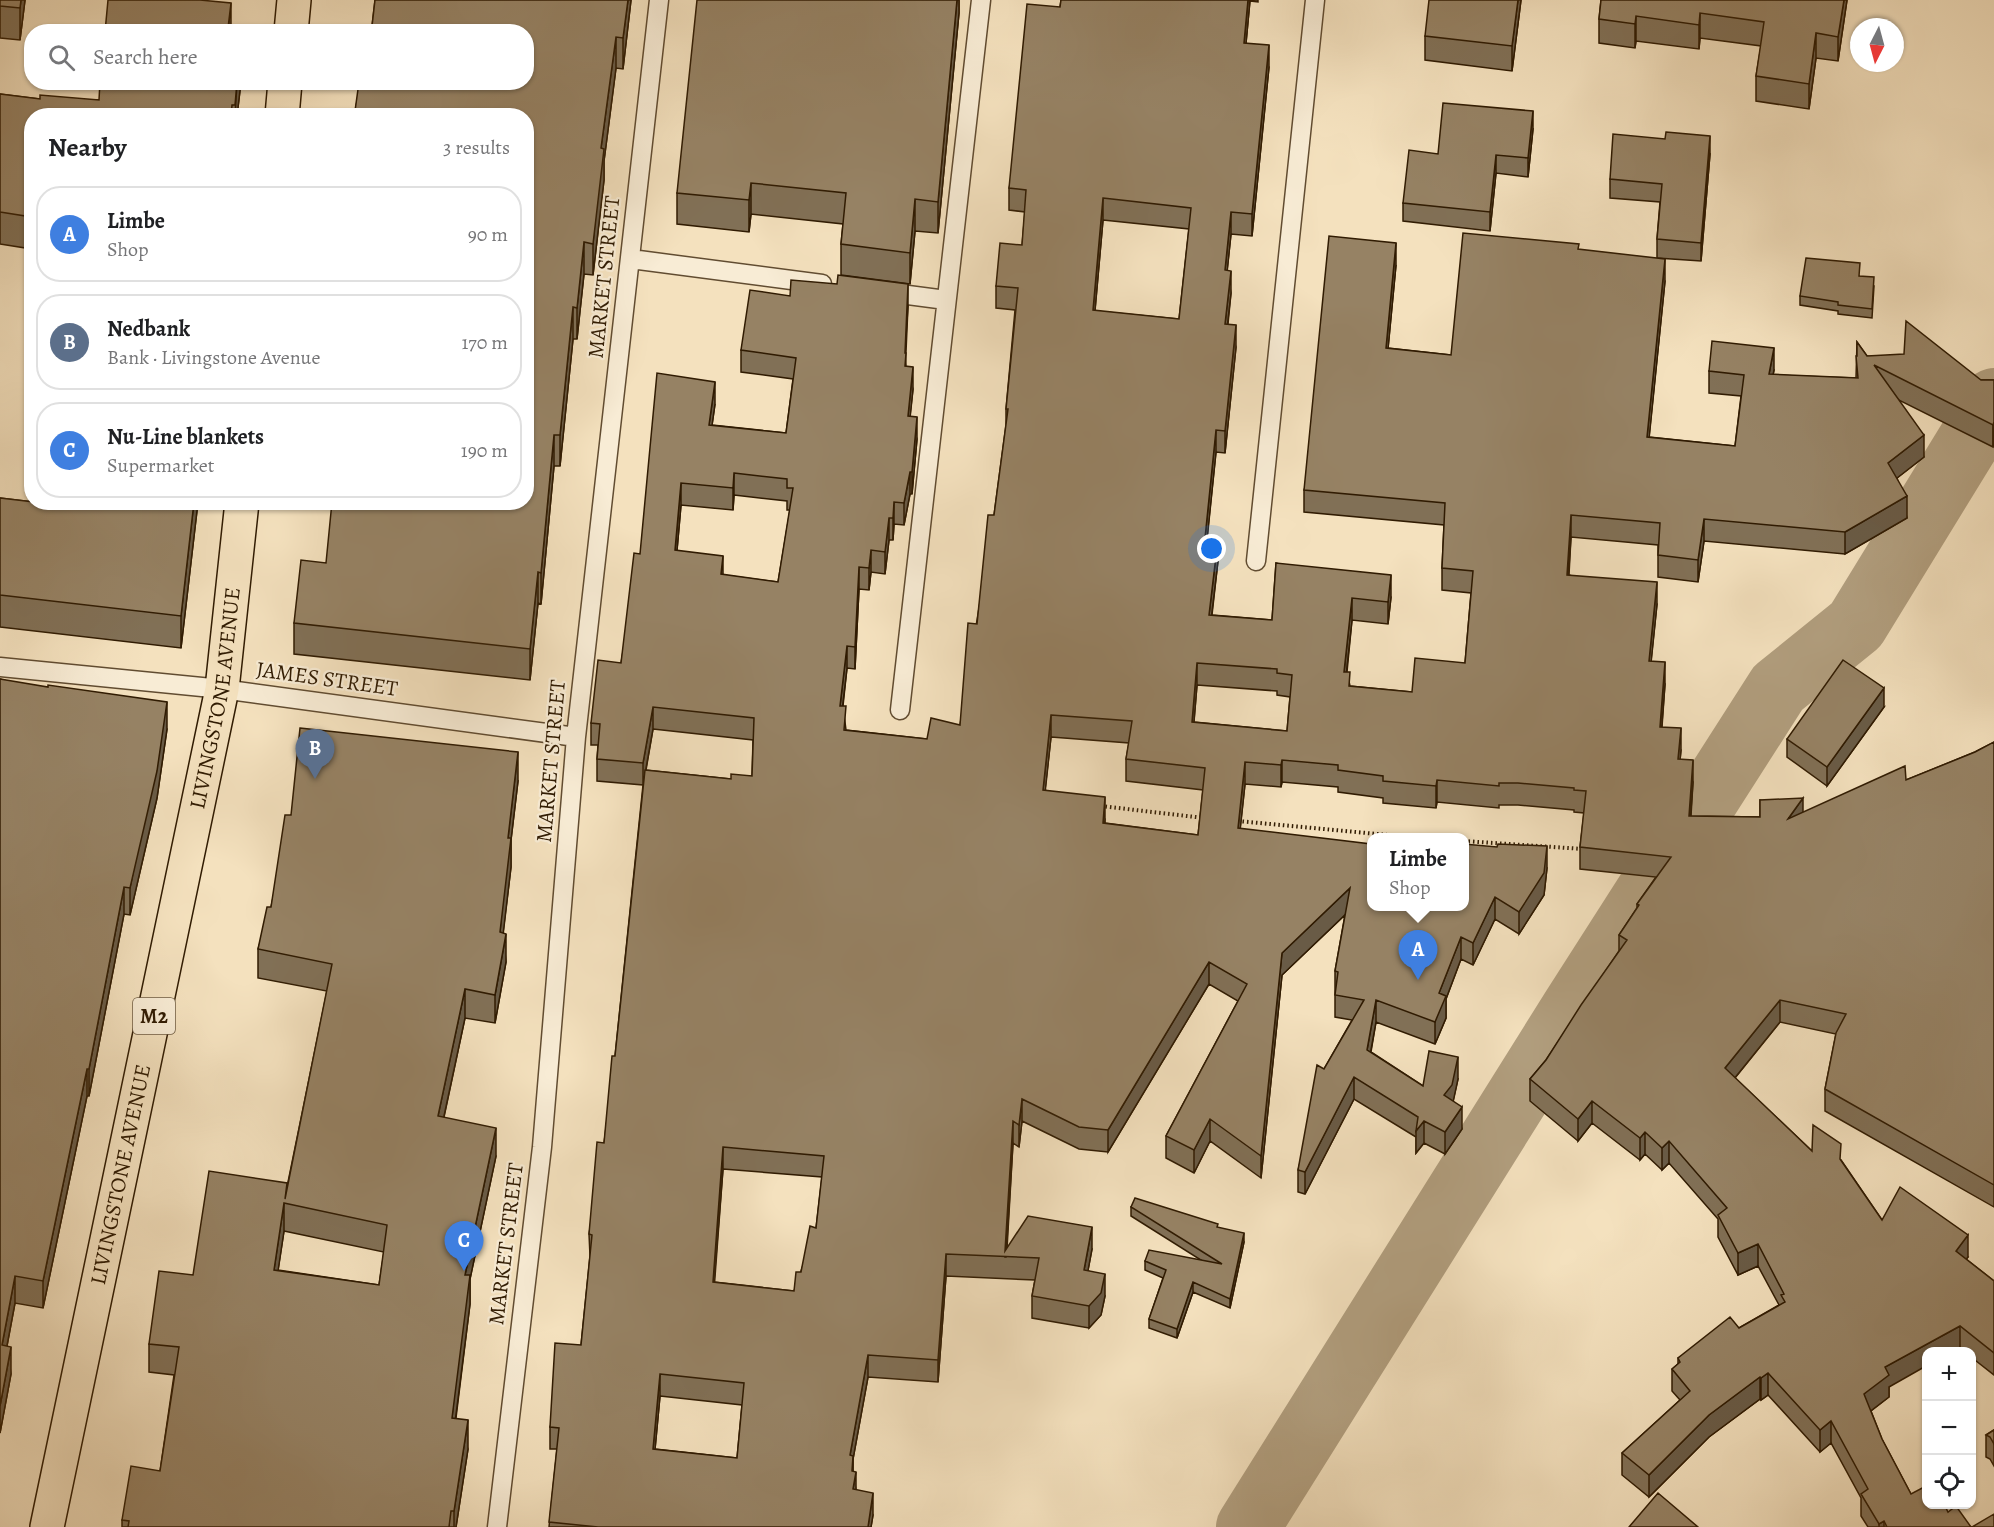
<!DOCTYPE html>
<meta charset="utf-8">
<style>
:root{--surface:#fff;--page:#f6f6f6;--text:#202124;--muted:#757577;--line:#e0e0e0;--accent:#b45309}
body{margin:0;font-family:Alegreya,serif;background:var(--page);color:var(--text)}
.controls{position:absolute;right:18px;bottom:18px;display:grid;overflow:hidden;border-radius:12px;box-shadow:0 2px 4px #0004}
.controls button{width:54px;height:54px;display:grid;place-items:center;padding:0;border:0;border-bottom:2px solid var(--line);background:var(--surface);color:var(--text);font:30px sans-serif}
.compass{position:absolute;left:1850px;top:18px;width:54px;height:54px;border-radius:50%;background:var(--surface);box-shadow:0 2px 4px #0004;rotate:186deg}
.you{position:absolute;left:1212px;top:549px;width:21px;height:21px;margin:-15px;border:4px solid #fff;border-radius:50%;background:#1a73e8;box-shadow:0 0 0 9px #1a73e833}
.badge{display:grid;place-items:center;width:39px;height:39px;border-radius:50%;background:var(--accent);color:#fff;font-size:20px;font-weight:700}
.pin{position:absolute;translate:-50% -50px;filter:drop-shadow(0 2px 3px #0008)}
.pin::after{content:'';position:absolute;top:32px;width:21px;height:18px;background:inherit;clip-path:polygon(0 0,100% 0,50% 100%)}
.popup{position:absolute;left:1367px;top:833px;width:102px;height:78px;box-sizing:border-box;display:grid;place-content:center;border-radius:12px;background:var(--surface);filter:drop-shadow(0 2px 4px #0005);font-size:20px;white-space:nowrap;color:var(--muted)}
.popup b{font-size:22px;color:var(--text)}
.popup::after{content:'';position:absolute;left:50%;top:100%;margin-left:-12px;border:12px solid transparent;border-top-color:var(--surface)}
.list{margin:0;padding:0;list-style:none}
h2{display:flex;justify-content:space-between;align-items:center;height:78px;margin:0;padding:0 24px;font-size:26px}
h2 small{font-size:20px;font-weight:400;color:var(--muted)}
.list li{display:grid;grid-template-columns:39px 1fr auto;gap:18px;align-items:center;box-sizing:border-box;height:96px;margin:0 12px 12px;padding:0 12px;border:2px solid var(--line);border-radius:24px}
.list b{display:block;font-size:22px;white-space:nowrap}
.list p{margin:0;font-size:20px;white-space:nowrap;color:var(--muted)}
.list em{font-size:20px;font-style:normal;color:var(--muted)}
.icon{flex:none;width:33px;height:33px;fill:none;stroke:currentColor;stroke-width:2;stroke-linecap:round;stroke-linejoin:round}
.map{position:relative;flex:none;width:1994px;height:1527px;overflow:hidden}
.search{position:absolute;background:var(--surface);box-shadow:0 2px 4px #0004;left:24px;top:24px;width:510px;height:66px;display:flex;align-items:center;gap:15px;box-sizing:border-box;padding:0 21px;border-radius:24px;color:var(--muted);font-size:22px}
.panel{position:absolute;background:var(--surface);box-shadow:0 2px 4px #0004;left:24px;top:108px;width:510px;height:402px;border-radius:24px}
.map>svg:first-child{display:block}
.lines{fill:none;stroke-linecap:round;stroke-linejoin:round}
.river{stroke:#b19e7e;stroke-width:64}
.service-casing{stroke:#614c31;stroke-width:21}
.trunk-casing{stroke:#301b02;stroke-width:36}
.path{stroke:#301b02;stroke-width:4;stroke-dasharray:1.5 3;stroke-linecap:butt}
.service{stroke:#f8ecd5;stroke-width:18}
.trunk{stroke:#f4e1be;stroke-width:33}
.wall{fill:#817056;stroke:#301b02;stroke-width:1.5;fill-rule:evenodd}
.shaded-wall{fill:#695b46;stroke:#301b02;stroke-width:1.5}
.building{fill:#968264;stroke:#301b02;stroke-width:1.5;fill-rule:evenodd}
.labels{text-anchor:middle;dominant-baseline:central;stroke-width:4.5;stroke-linejoin:round;paint-order:stroke}
.shield{fill:#f8ecd5;stroke:#6c5a41;stroke-width:1.5}
.shield-label{font-size:21px;font-weight:bold;fill:#301b02}
.street-label{font-size:22px;fill:#301b02;stroke:#f8ecd5}
</style>
<div class="map">
<svg width="1994" height="1527" viewBox="0 0 1994 1527">
<rect width="100%" height="100%" fill="#f4e1be"/>
<filter id="stains"><feTurbulence type="fractalNoise" baseFrequency=".00333" numOctaves="4"/><feColorMatrix values="0 0 0 0 .2 0 0 0 0 .09 0 0 0 0 .02 0 0 0 .5 -.17"/></filter>
<radialGradient id="worn" r=".72"><stop offset=".6" stop-color="#630" stop-opacity="0"/><stop offset="1" stop-color="#630" stop-opacity=".3"/></radialGradient>
<g class="lines">
<!-- river -->
<path class="river" d="M1248,1527L1572,1010L1778,688L1856,625L1994,400"/>
<defs>
<path id="service" d="M631,259L822,284
M885,292L946,300
M1256,561L1315,0
M0,667L222,689L576,737
M900,710L981,0
M497,1527L542,1147L576,737L659,0"/>
<g id="trunk">
<path d="M291,32L294,0"/>
<path d="M282,116L285,82"/>
<path id="s1" d="M47,1527L222,689L242,502"/>
</g>
</defs>
<!-- service casing -->
<use href="#service" class="service-casing"/>
<!-- trunk casing -->
<use href="#trunk" class="trunk-casing"/>
<!-- path -->
<path class="path" d="M1101,806L1204,818
M1238,821L1420,838
M1464,841L1583,849"/>
<!-- service -->
<use href="#service" class="service"/>
<!-- trunk -->
<use href="#trunk" class="trunk"/>
</g>
<!-- wall -->
<path class="wall" d="M0,0H25L20,40L0,38Z
M375,0H631L623,69L616,68L604,161V180L593,275L584,274L577,339H573L560,466H554L541,604L538,603L530,680L294,654V623L326,563L526,502V116H355V111L372,26Z
M959,0V13L938,233L915,231L910,284L841,275V244L843,224L751,214L749,232L677,224V193Z
M1061,0H1258V2L1250,1L1246,43L1269,67L1252,236L1231,234L1227,271L1231,293L1228,324L1236,347L1225,453L1216,452L1207,538L1218,561L1212,615L1272,620L1276,563L1391,597L1388,624L1352,620L1347,672L1350,686L1412,692L1465,663L1471,593L1442,590V568L1444,525L1304,512V490L1396,265L1388,348L1451,355L1579,250L1665,281L1649,437L1735,446L1741,396L1709,393V371L1774,370L1773,375L1856,378L1857,342L1867,356L1981,380H1994L1993,447L1899,400L1924,457L1897,478L1907,518L1845,554L1704,541L1698,582L1658,577V545L1571,537L1569,575L1657,604L1651,661L1665,684L1662,727L1681,750L1680,760L1693,782L1691,816L1760,817V800L1803,813L1906,780L1975,752L1994,742V1207L1825,1111V1089L1836,1034L1780,1022L1735,1078L1812,1151L1841,1160L1882,1220L1968,1257L1966,1259L1994,1281V1375L1971,1357V1352H1964L1960,1348L1954,1352H1926L1889,1387V1397L1871,1411L1882,1439L1911,1494L1948,1512L1971,1527H1868L1861,1516V1498L1831,1443L1820,1452L1768,1395L1761,1400L1760,1399L1709,1437L1649,1497L1622,1475V1453L1680,1400L1672,1391V1369L1678,1364V1358L1739,1328L1779,1305L1758,1266L1738,1275L1718,1237V1219L1669,1163L1662,1170L1645,1154L1640,1160L1592,1123L1578,1141L1530,1101V1079L1546,1060L1619,951V935L1637,908V904L1656,877L1580,869V847L1584,813L1574,812V810L1518,805H1499V808L1437,802L1436,808L1383,803V798L1338,792V787L1282,782L1281,787L1245,784L1240,829L1547,868L1544,895L1519,934L1495,919L1473,965L1461,959L1446,999V1018L1435,1044L1376,1022L1371,1052L1423,1086L1458,1079L1453,1101L1462,1129L1445,1154L1424,1143L1416,1153V1137L1354,1099L1305,1194L1298,1192V1170L1324,1069L1352,1020L1335,1017V971L1345,915L1282,975L1261,1178L1210,1141L1194,1173L1166,1158V1136L1238,1001L1209,984L1108,1152L1079,1149L1022,1121L1019,1147L1013,1143L1007,1249H1092L1088,1270L1105,1296L1101,1315L1089,1328L1032,1318V1296L1035,1280L946,1276L938,1382L868,1377L853,1459V1471L856,1490L873,1515L871,1527H549L557,1449H550V1427L581,1345L590,1256L589,1234L604,1143L615,1056L643,785L597,781V759L598,745H591V723L621,663L640,554L715,404L712,425L786,433L793,379L741,372V350L790,296L908,306L905,353L906,366L913,389L910,416L917,439L912,494H910L904,525L894,524L893,540H889L885,574L871,572L869,590L859,589L855,669L847,668L843,706L846,730L927,739L960,725L994,515L1006,425V409L1015,310L996,308V286L1022,245L1025,212L1009,210V188L1060,7ZM1103,220L1189,229L1179,319L1095,311ZM734,495L787,501V510H790L778,582L723,575L677,551L681,505L733,510ZM1197,685L1277,691V695L1290,697L1287,731L1194,722ZM653,729L753,740L752,776L731,779L646,770ZM1051,737L1129,743L1126,759V781L1203,790L1198,835L1105,823V819L1045,790ZM723,1169L822,1177L816,1228L794,1291L714,1282ZM660,1396L742,1405L737,1458L655,1449Z
M1521,0L1512,71L1425,60V36Z
M1601,0H1847L1838,61L1816,58L1809,109L1756,101V76L1761,46L1700,38L1699,49L1636,41L1635,48L1599,43V19Z
M241,82L237,116H32V249L0,244V94L40,99L99,100Z
M1533,129L1528,177L1496,173L1490,231L1403,221V203L1438,154Z
M1710,154L1701,261L1657,258V239L1660,202L1610,198V179Z
M1859,276L1874,286L1872,318L1838,314V311L1800,305V296Z
M32,381V479L25,478V446Z
M0,498L76,507L198,502L181,648L0,627Z
M0,679L167,729L157,798L130,915L124,914L89,1096H87L43,1308L15,1303L7,1346L11,1374L0,1433Z
M1884,707L1827,786L1787,757V739Z
M518,781L511,840V867L503,933L506,962L495,1023L465,1018L444,1117L496,1156L470,1279V1304L456,1418L468,1449L456,1527H122V1520L160,1471L174,1375L149,1372V1344L287,1187L327,991L258,978V949L271,907L291,815ZM284,1231L384,1252L379,1285L278,1270Z
M1131,1207L1218,1228L1244,1242L1230,1308L1193,1292L1177,1338L1149,1328V1319L1163,1278L1145,1270V1261L1201,1260L1131,1216Z
M1994,1430V1466L1990,1459L1986,1457V1435Z"/>
<!-- shaded-wall -->
<path class="shaded-wall" d="M21,0H25L20,40V8Z
M628,0H631L623,69V38Z
M957,0H959V13L938,233V202Z
M1248,0H1250L1244,65V43Z
M1518,0H1521L1512,71V46Z
M1844,0H1847L1838,61V37Z
M231,3V32H228Z
M1700,13V38L1699,49V25Z
M1636,16V41L1635,48V24Z
M1816,33V58L1809,109V84Z
M616,37V68L604,161V180L593,275V244L601,148Z
M1269,45V67L1252,236V214Z
M237,82H241L237,116H235Z
M1533,111V129L1528,177V158Z
M1710,136V154L1701,261V243Z
M1496,155V173L1490,231V212Z
M751,183V214L749,232V200Z
M1103,198V220L1093,332V310Z
M915,199V231L910,284V253Z
M1231,212V234L1225,292V270Z
M584,242V274L577,339V308Z
M1396,243V265L1386,370V348Z
M1665,259V281L1647,459V437Z
M1231,271V293L1225,346V324Z
M908,284V306L905,375V353Z
M573,307V339L560,466V435Z
M1236,325V347L1225,453V431Z
M1774,348V370L1769,396V374Z
M913,367V389L908,438V416Z
M715,382V404L709,447V425Z
M917,417V439L912,494V472Z
M1994,422V444L1993,447V425Z
M1216,430V452L1205,560V538Z
M554,435V466L541,604V573Z
M1924,435V457L1888,485V463Z
M910,472V494L904,525V503Z
M734,473V495L733,510V488Z
M681,483V505L675,572V550Z
M1907,496V518L1845,554V532Z
M194,502H198L181,648V616Z
M894,502V524L893,540V518Z
M1571,515V537L1567,597V575Z
M889,518V540L885,574V552Z
M1704,519V541L1698,582V560Z
M1218,539V561L1209,637V615Z
M871,550V572L869,590V568Z
M723,556V578L721,574Z
M859,567V589L855,669V647Z
M538,572V603L530,680V649Z
M1391,575V597L1388,624V602Z
M1657,582V604L1649,683V661Z
M1352,598V620L1344,694V672Z
M847,646V668L840,728V706Z
M1665,662V684L1660,749V727Z
M1197,663V685L1192,744V722Z
M1884,688V707L1827,786V767Z
M167,702V729L157,798L130,915V888Z
M653,707V729L643,785V763Z
M1051,715V737L1043,812V790Z
M1681,728V750L1678,781V759Z
M518,752V781L511,840V867L500,961V932L508,838Z
M1282,760V782L1281,787V765Z
M1693,760V782L1689,838V816Z
M1245,762V784L1238,850V828Z
M1437,780V802L1436,808V786Z
M1105,797V819L1103,845V823Z
M1803,798V820L1788,819Z
M1547,846V868L1544,895L1519,934V912Z
M124,887V914L89,1096V1069Z
M1350,888V910L1282,975L1261,1178V1156L1282,953Z
M1495,897V919L1473,965V943Z
M506,934V962L495,1023V995Z
M1461,937V959L1446,999V1018L1435,1044V1022L1439,993Z
M1209,962V984L1108,1152V1130Z
M465,989V1018L438,1144V1116Z
M1376,1000V1022L1367,1072V1050Z
M1780,1000V1022L1725,1090V1068Z
M1458,1057V1079L1452,1107L1444,1095Z
M87,1069V1096L43,1308V1281Z
M1354,1077V1099L1305,1194V1172Z
M1022,1099V1121L1019,1147V1125Z
M1592,1101V1123L1578,1141V1119Z
M1462,1107V1129L1445,1154V1132Z
M1210,1119V1141L1194,1173V1150Z
M1013,1121V1143L1006,1257H1005Z
M1424,1121V1143L1416,1153V1131Z
M496,1128V1156L470,1279V1304L452,1446V1418L465,1275Z
M1645,1132V1154L1640,1160V1138Z
M1669,1141V1163L1662,1170V1148Z
M723,1147V1169L713,1304V1282Z
M284,1203V1231L274,1298V1270Z
M1092,1227V1249L1084,1292V1270Z
M1244,1233V1242L1230,1308V1299Z
M1968,1235V1257L1956,1273V1251Z
M1758,1244V1266L1738,1275V1253Z
M946,1254V1276L938,1382V1360Z
M1105,1274V1296L1101,1315L1089,1328V1306Z
M15,1276V1303L2,1372V1345Z
M1193,1282V1292L1177,1338V1329Z
M1960,1326V1348L1954,1352H1926V1366L1889,1387V1397L1864,1416V1394L1885,1367Z
M11,1347V1374L0,1433V1406Z
M868,1355V1377L853,1459V1478L852,1493L850,1455Z
M1768,1373V1395L1761,1400V1378Z
M660,1374V1396L653,1471V1449Z
M1760,1377V1399L1709,1437L1649,1497V1475L1709,1415Z
M468,1420V1449L456,1527H454V1511Z
M1831,1421V1443L1820,1452V1430Z
M856,1472V1494L853,1489Z
M873,1493V1515L871,1527H868Z
M1884,1521V1527H1879V1524Z"/>
<!-- building -->
<path class="building" d="M0,0H21L20,8L0,6Z
M108,0H200L231,3L228,28L243,29L242,32H105Z
M375,0H628L623,38L616,37L601,148L604,149L593,244L584,242L577,308L573,307L560,435H554L541,573L538,572L530,649L294,623L301,560L326,563L332,502H526V116H362V112L355,111L359,82H526V32H366L367,25L372,26Z
M697,0H957L938,202L915,199L910,253L841,244L846,193L751,183L749,200L677,193Z
M1061,0H1248L1244,43L1269,45L1252,214L1231,212L1225,270L1231,271L1225,324L1236,325L1225,431L1216,430L1205,538L1218,539L1209,615L1272,620L1276,563L1391,575L1388,602L1352,598L1344,672H1350L1349,686L1412,692L1415,658L1465,663L1473,571L1442,568L1445,503L1304,490L1329,236L1396,243L1386,348L1451,355L1463,233L1579,244L1578,249L1665,259L1647,437L1735,446L1744,375L1709,371L1712,341L1774,348L1769,374L1858,378L1856,356H1857V342L1867,356L1904,354L1906,321L1981,380H1994V422L1993,425L1874,365L1924,435L1888,463L1907,496L1845,532L1704,519L1698,560L1658,555L1660,523L1571,515L1567,575L1657,582L1649,661L1665,662L1660,727L1681,728L1678,759L1693,760L1689,816L1760,817V800L1803,798L1788,819L1905,766L1906,780L1975,752L1994,742V1185L1825,1089L1836,1033L1846,1014L1780,1000L1725,1068L1812,1151L1813,1125L1841,1144L1840,1159L1882,1220L1900,1187L1968,1235L1956,1251L1994,1281V1353L1960,1326L1885,1367L1889,1375L1864,1394L1882,1439L1911,1494L1926,1486V1504H1944L1948,1512L1956,1506L1971,1527H1887L1884,1521L1879,1524L1861,1494L1868,1489L1831,1421L1820,1430L1768,1373L1761,1378L1760,1377L1709,1415L1649,1475L1622,1453L1690,1391L1672,1369L1680,1362L1678,1358L1730,1317L1739,1328L1785,1302L1781,1295L1784,1294L1758,1244L1738,1253L1718,1215L1727,1208L1669,1141L1662,1148L1645,1132L1640,1138L1592,1101L1578,1119L1530,1079L1546,1060L1581,1005L1627,940L1619,935L1639,905L1637,904L1671,857L1580,847L1586,791L1574,790V788L1518,783H1499V786L1437,780L1436,786L1383,781V776L1338,770V765L1282,760L1281,765L1245,762L1238,828L1371,844V906H1464V844L1497,847L1498,844L1547,846L1544,873L1519,912L1495,897L1473,943L1461,937L1439,993L1446,996L1435,1022L1376,1000L1367,1050L1423,1086L1429,1051L1458,1057L1452,1085L1444,1095L1462,1107L1445,1132L1424,1121L1416,1131L1418,1117L1354,1077L1305,1172L1298,1170L1317,1065L1324,1069L1364,1000L1335,995L1338,972L1335,971L1350,888L1282,953L1261,1156L1210,1119L1194,1150L1166,1136L1247,984L1209,962L1108,1130L1079,1127L1022,1099L1019,1125L1013,1121L1005,1251L1028,1216L1092,1227L1084,1270L1105,1274L1101,1293L1089,1306L1032,1296L1039,1258L946,1254L938,1360L868,1355L850,1455L853,1456L852,1471L856,1472L853,1489L873,1493L868,1527H598L549,1522L559,1428L550,1427L555,1343L581,1345L592,1235L589,1234L597,1142L604,1143L612,1056H615L645,770L731,779V774L752,776L754,718L653,707L643,763L597,759L600,724L591,723L598,660L621,663L634,553L640,554L657,373L715,382L709,425L786,433L796,358L741,350L750,290L790,296L791,280L837,284L838,275L908,284L905,353H906L905,366L913,367L908,416L917,417L912,472H910L904,503L894,502L893,518H889L885,552L871,550L869,568L859,567L855,647L847,646L840,706H846L844,730L927,739L931,718L960,725L968,623L977,624L988,515H994L1008,409H1006L1018,288L996,286L1000,243L1022,245L1026,190L1009,188L1027,4L1060,7ZM1103,198L1191,208L1179,319L1093,310ZM734,473L787,479V488H793L778,582L721,574L723,556L675,550L681,483L733,488ZM1197,663L1277,669V673L1292,675L1287,731L1192,722ZM1051,715L1132,721L1126,759L1205,768L1198,835L1103,823L1105,797L1043,790ZM723,1147L824,1156L816,1228L810,1226L801,1272H796L794,1291L713,1282ZM660,1374L744,1383L737,1458L653,1449Z
M1429,0H1518L1512,46L1425,36Z
M1601,0H1844L1838,37L1816,33L1809,84L1756,76L1764,22L1700,13L1699,25L1636,16L1635,24L1599,19Z
M100,82H237L235,105H232L231,116H32V217L0,212V94L40,99V95L99,100Z
M1443,103L1533,111L1528,158L1496,155L1490,212L1403,203L1409,150L1438,154Z
M1666,132L1710,136L1701,243L1657,239L1662,184L1610,179L1613,134L1665,139Z
M1806,258L1860,263L1859,276L1874,277L1872,309L1838,305V302L1800,296Z
M32,381V447L25,446Z
M0,498L76,507L77,502H194L181,616L0,595Z
M1843,660L1884,688L1827,767L1787,739Z
M0,679L48,687V685L167,702L157,771L130,888L124,887L89,1069H87L43,1281L15,1276L2,1345L11,1347L0,1406Z
M300,728L518,752L508,838H511L500,932L506,934L495,995L465,989L438,1116L496,1128L465,1275H470L452,1418L468,1420L454,1511H451L449,1527H128L129,1521L122,1520L131,1466L160,1471L179,1347L149,1344L159,1271L193,1275L209,1171L287,1183L285,1199L332,964L258,949L267,907H271L285,815H291ZM284,1203L387,1225L379,1285L274,1270Z
M1135,1198L1218,1224L1217,1227L1244,1233L1230,1299L1193,1282L1177,1329L1149,1319L1166,1270L1145,1261L1149,1250L1222,1264L1131,1207Z
M1994,1430V1444L1990,1437L1986,1435Z
M1658,1493L1698,1527H1629Z
M1994,1514V1527H1972Z"/>
<g class="labels">
<!-- shield labels -->
<rect class="shield" x="133" y="998" width="42" height="36" rx="4.5"/>
<g class="shield-label">
<text x="154" y="1016">M2</text>
</g>
<!-- street labels -->
<g class="street-label">
<text transform="translate(604 277) rotate(-84)">MARKET STREET</text>
<text transform="translate(327 679) rotate(8)">JAMES STREET</text>
<text stroke="none"><textPath href="#s1" startOffset="846">LIVINGSTONE AVENUE</textPath></text>
<text transform="translate(551 761) rotate(-85)">MARKET STREET</text>
<text stroke="none"><textPath href="#s1" startOffset="360">LIVINGSTONE AVENUE</textPath></text>
<text transform="translate(506 1244) rotate(-83)">MARKET STREET</text>
</g>
</g>
<rect width="100%" height="100%" filter="url(#stains)"/>
<rect width="100%" height="100%" fill="url(#worn)"/>
</svg>
<div class="controls">
<button>+</button>
<button>−</button>
<button><svg class="icon" aria-label="locate" viewBox="0 0 24 24"><circle cx="12" cy="12" r="6"/><path d="M12 2v4M12 18v4M2 12h4M18 12h4"/></svg></button>
</div>
<svg class="compass" viewBox="-18 -18 36 36"><path d="M0-13l5 13h-10z" fill="#e53935"/><path d="M0 13l5-13h-10z" fill="#757577"/></svg>
<div class="you"></div>
<div class="pin badge" style="left:1418px;top:980px;background:#3f7fe0">A</div>
<div class="popup"><b>Limbe</b>Shop</div>
<div class="pin badge" style="left:315px;top:779px;background:#5c6f8a">B</div>
<div class="pin badge" style="left:464px;top:1271px;background:#3f7fe0">C</div>
<div class="search"><svg class="icon" aria-label="search" viewBox="0 0 24 24"><circle cx="10" cy="10" r="6"/><path d="M15 15l6 6"/></svg>Search here</div>
<section class="panel">
<h2>Nearby<small>3 results</small></h2>
<ul class="list">
<li><span class="badge" style="background:#3f7fe0">A</span><div><b>Limbe</b><p>Shop</p></div><em>90 m</em></li>
<li><span class="badge" style="background:#5c6f8a">B</span><div><b>Nedbank</b><p>Bank · Livingstone Avenue</p></div><em>170 m</em></li>
<li><span class="badge" style="background:#3f7fe0">C</span><div><b>Nu-Line blankets</b><p>Supermarket</p></div><em>190 m</em></li>
</ul>
</section>
</div>
